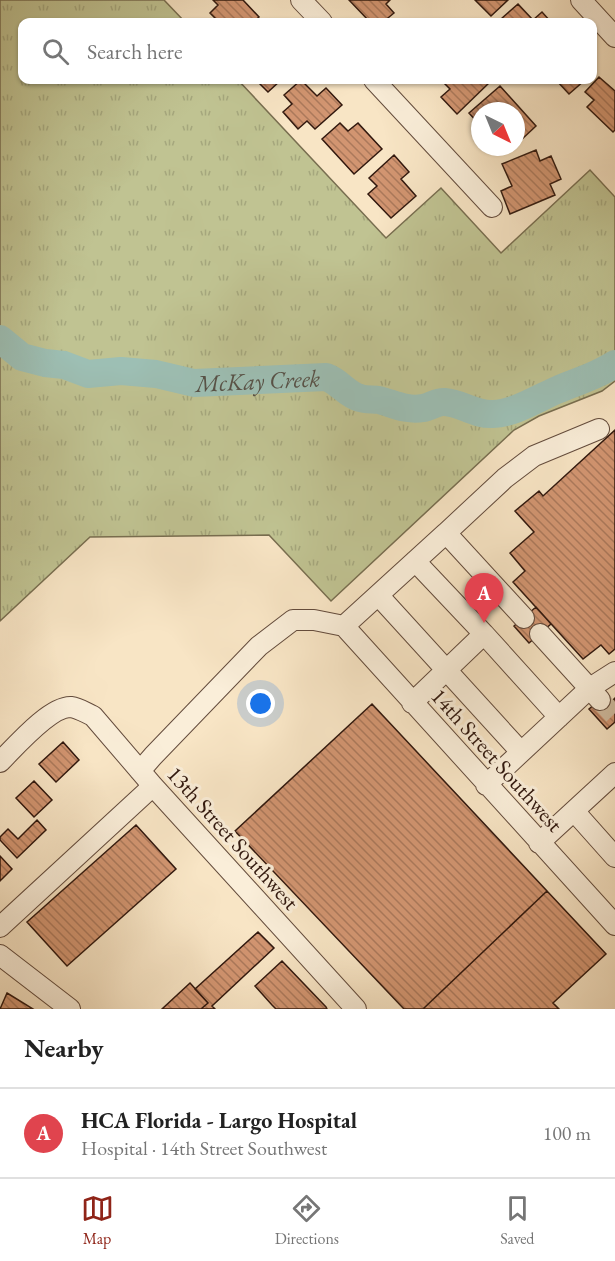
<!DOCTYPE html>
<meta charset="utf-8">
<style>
:root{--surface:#fff;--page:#f2f2f2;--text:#222;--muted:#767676;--line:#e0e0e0;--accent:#8f2418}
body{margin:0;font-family:"EB Garamond",serif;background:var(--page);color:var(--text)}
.compass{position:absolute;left:471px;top:102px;width:54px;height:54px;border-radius:50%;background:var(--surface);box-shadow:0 2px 4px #0004;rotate:137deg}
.you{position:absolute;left:261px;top:704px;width:21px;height:21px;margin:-15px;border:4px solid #fff;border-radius:50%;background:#1a73e8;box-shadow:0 0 0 9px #1a73e833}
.badge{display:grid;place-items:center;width:39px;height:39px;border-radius:50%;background:var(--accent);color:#fff;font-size:20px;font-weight:700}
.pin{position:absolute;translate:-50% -50px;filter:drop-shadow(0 2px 3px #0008)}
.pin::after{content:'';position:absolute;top:32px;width:21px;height:18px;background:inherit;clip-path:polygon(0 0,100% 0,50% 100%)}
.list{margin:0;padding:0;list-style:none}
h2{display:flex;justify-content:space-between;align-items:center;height:78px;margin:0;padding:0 24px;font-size:26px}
h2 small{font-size:20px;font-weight:400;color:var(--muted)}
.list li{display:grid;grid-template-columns:39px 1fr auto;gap:18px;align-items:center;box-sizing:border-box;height:90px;padding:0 24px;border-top:2px solid var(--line)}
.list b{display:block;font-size:22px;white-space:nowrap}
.list p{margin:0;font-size:20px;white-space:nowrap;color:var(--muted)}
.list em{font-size:20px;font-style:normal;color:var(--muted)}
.icon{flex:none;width:33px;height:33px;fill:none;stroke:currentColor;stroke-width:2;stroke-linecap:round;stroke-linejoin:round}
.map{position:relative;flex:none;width:615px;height:1009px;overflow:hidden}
.search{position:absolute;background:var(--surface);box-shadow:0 2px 4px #0004;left:18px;right:18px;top:18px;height:66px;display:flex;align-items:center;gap:15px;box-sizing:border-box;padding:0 21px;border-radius:12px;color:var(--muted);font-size:22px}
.sheet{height:168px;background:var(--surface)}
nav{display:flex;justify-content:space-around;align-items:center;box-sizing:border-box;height:84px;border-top:2px solid var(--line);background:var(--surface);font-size:16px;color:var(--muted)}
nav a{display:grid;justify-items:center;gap:3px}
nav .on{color:var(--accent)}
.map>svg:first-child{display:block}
.grass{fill:url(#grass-tufts);stroke:#786e50;stroke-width:1.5}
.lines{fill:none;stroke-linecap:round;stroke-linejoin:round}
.river{stroke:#9dbfb4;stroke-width:28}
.building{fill:url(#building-back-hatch);stroke:#31180e;stroke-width:1.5}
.minor-tunnel{stroke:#d0bca0;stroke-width:20;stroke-dasharray:20 10;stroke-linecap:butt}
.minor-casing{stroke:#634b3c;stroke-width:22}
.minor{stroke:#faeed9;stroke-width:20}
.labels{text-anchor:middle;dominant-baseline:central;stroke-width:6;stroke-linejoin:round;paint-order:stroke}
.street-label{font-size:22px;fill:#31180e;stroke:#faeed9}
.water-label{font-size:24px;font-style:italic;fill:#575248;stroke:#faeed9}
</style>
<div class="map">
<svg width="615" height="1009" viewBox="0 0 615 1009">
<defs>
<pattern id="grass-tufts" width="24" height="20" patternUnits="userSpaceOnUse" patternTransform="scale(1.5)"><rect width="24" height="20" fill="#c0c392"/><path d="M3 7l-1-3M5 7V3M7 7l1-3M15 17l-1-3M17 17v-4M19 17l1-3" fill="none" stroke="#a5a77d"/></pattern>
<pattern id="building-back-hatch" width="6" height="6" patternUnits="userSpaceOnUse" patternTransform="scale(1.5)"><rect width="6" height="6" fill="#d29571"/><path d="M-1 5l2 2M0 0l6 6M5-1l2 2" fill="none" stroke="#ab795b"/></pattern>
</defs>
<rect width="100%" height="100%" fill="#f8e5c5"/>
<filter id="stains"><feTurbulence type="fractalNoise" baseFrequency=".00333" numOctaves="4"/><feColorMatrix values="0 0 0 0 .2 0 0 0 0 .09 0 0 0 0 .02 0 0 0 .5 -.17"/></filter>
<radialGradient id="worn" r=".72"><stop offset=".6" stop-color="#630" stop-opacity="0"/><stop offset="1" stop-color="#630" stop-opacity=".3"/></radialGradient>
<!-- grass -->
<path class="grass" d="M0,0H164L185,22H22V80H238L386,238L441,188L501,253L590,170L615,197V381L602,391L539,416L514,430L331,601L269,535L90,537L0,621Z"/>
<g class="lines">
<!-- river -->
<path class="river" id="s1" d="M0,339L22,357L45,363L64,365L88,374L121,371L156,374L194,383L326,377C340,382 346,394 360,398C366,400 373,399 379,400C394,404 407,411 423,408C431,407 437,401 445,402C461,403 475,415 493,414C515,413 536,399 557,390C578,381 595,377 615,364"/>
</g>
<!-- building -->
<path class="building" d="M213,0H243L259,17L253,22H219L210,13L218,5Z
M349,0H390L386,4L394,13L383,22H370Z
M475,0H508L491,16Z
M518,4L533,20L542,12L551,22H504L501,19Z
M599,77L615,91V130L613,132L587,107L594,100L585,92Z
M256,80H281L268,92Z
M301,80L317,96L326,88L342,105L315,129L307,121L298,129L283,112L292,104L284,95Z
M441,80H492L457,114L441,97L450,89Z
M556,80H585L569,94Z
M500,86L536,126L520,141L516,137V111H480V125L469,113Z
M340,123L348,131L358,123L382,149L354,174L322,139Z
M536,150L540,161L551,156L561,179L550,184L555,195L510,214L501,191L512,186L502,164Z
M394,155L409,172L401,179L416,196L391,218L368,194L377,186L369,178Z
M615,430V649L609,654L601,645L583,659L513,582L525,571L510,553L534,532L515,511L539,491L543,496Z
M536,607L551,624L529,643L514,626Z
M604,696L610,703L615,698V722L607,729L589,709Z
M372,704L547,891L423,1009H404L235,831Z
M63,742L79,760L56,782L39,764Z
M34,781L52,800L34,817L16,798Z
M37,820L46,830L17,858L0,840V837L8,829L18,839Z
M136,825L176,869L67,966L27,922Z
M0,856L12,869L0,881Z
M547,891L606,954L553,1003L559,1009H423Z
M258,932L274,948L212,1006L215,1009H201L208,1003L195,989Z
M282,961L326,1007L327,1009H276L272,1005L255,986Z
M190,983L208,1003L201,1009H162Z
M7,993L33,1009H0Z"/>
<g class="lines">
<!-- minor-tunnel -->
<path class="minor-tunnel" d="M600,700L615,716"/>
<defs>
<path id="minor" d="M301,0L322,22
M581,0L615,37
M374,80L492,207
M446,533L505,478L534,456L599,429
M415,561L484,634
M378,595L521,752
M344,626L615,925
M344,626L446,533L524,618
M540,634L600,700
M412,703L484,634L559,717
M0,762C15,747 50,706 71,707C79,708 86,713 93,716L153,786L356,1009
M140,771L153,756L259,646L293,620H314L344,626
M486,785L590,688L615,672
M574,811L615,857
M539,843L615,773
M0,927L153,786
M0,955L70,1009"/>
</defs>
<!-- minor casing -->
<use href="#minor" class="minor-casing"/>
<!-- minor -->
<use href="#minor" class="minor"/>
</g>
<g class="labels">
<!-- street labels -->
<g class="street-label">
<text transform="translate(497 760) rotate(48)">14th Street Southwest</text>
<text transform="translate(233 838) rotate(48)">13th Street Southwest</text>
</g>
<!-- water labels -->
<g class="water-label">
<text stroke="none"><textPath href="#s1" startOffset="268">McKay Creek</textPath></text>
</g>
</g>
<rect width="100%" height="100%" filter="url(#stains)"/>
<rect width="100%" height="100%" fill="url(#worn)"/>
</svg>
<svg class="compass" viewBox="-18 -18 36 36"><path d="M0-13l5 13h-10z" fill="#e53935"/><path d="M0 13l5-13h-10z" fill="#767676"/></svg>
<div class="you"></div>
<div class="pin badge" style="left:484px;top:623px;background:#e0444e">A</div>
<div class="search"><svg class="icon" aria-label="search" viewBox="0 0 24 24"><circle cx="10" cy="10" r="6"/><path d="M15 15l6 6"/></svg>Search here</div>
</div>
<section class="sheet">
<h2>Nearby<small></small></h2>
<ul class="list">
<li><span class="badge" style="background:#e0444e">A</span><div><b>HCA Florida - Largo Hospital</b><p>Hospital · 14th Street Southwest</p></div><em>100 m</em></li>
</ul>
</section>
<nav>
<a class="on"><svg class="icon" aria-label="map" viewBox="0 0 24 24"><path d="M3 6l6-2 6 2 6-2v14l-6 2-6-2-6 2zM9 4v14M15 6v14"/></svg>Map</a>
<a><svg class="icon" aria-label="directions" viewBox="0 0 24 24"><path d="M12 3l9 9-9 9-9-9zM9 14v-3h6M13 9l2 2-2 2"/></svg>Directions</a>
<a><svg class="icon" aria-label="saved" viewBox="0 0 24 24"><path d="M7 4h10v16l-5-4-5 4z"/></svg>Saved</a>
</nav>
